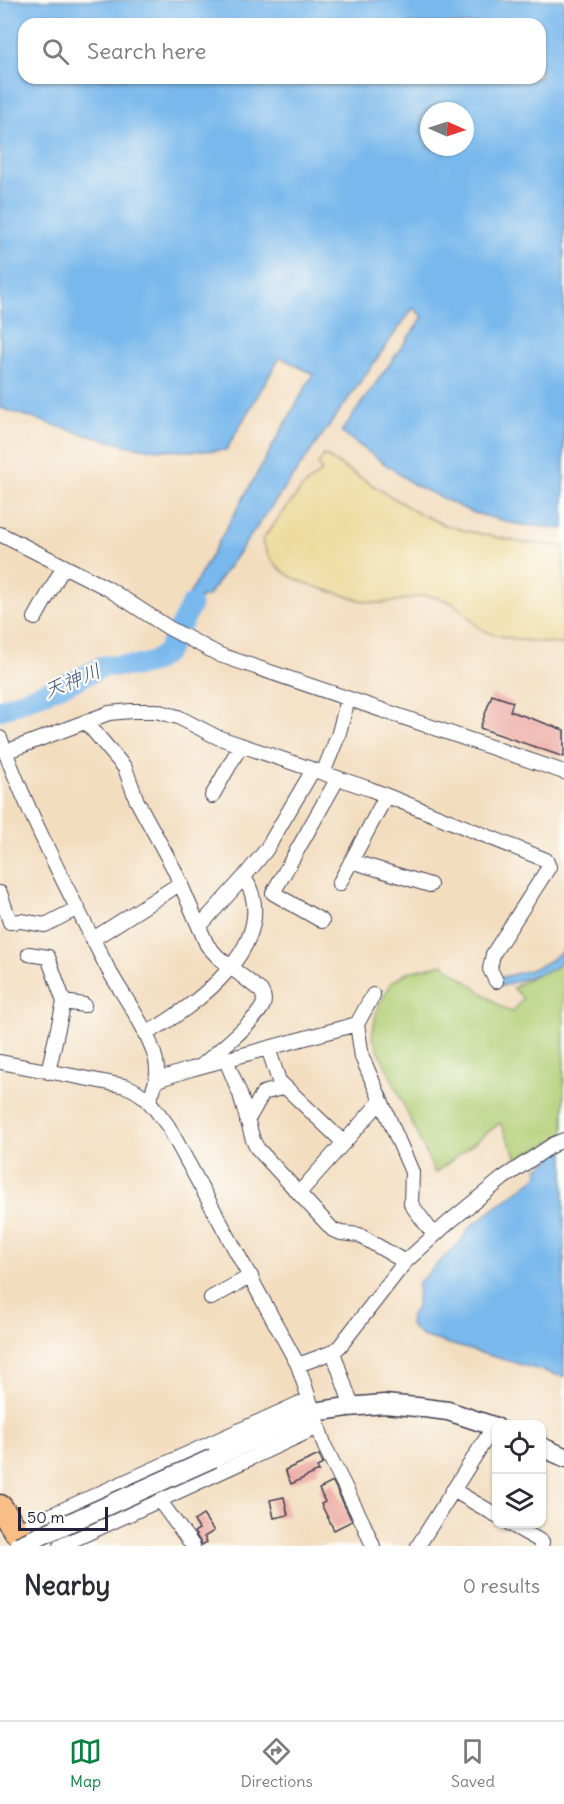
<!DOCTYPE html>
<meta charset="utf-8">
<style>
:root{--surface:#fff;--page:#f2f2f3;--text:#2b2b33;--muted:#7c7c81;--line:#e1e1e2;--accent:#0b8043}
body{margin:0;font-family:Delius,"Klee One",sans-serif;background:var(--page);color:var(--text)}
.controls{position:absolute;right:18px;bottom:18px;display:grid;overflow:hidden;border-radius:12px;box-shadow:0 2px 4px #0004}
.controls button{width:54px;height:54px;display:grid;place-items:center;padding:0;border:0;border-bottom:2px solid var(--line);background:var(--surface);color:var(--text);font:30px sans-serif}
.compass{position:absolute;left:420px;top:102px;width:54px;height:54px;border-radius:50%;background:var(--surface);box-shadow:0 2px 4px #0004;rotate:93deg}
.scale{position:absolute;left:18px;bottom:15px;width:90px;box-sizing:border-box;padding-left:6px;border:3px solid #22223b;border-top:0;font-size:16px;line-height:21px;white-space:nowrap;color:#22223b;-webkit-text-stroke:4px #fdfcf7;paint-order:stroke}
.list{margin:0;padding:0;list-style:none}
h2{display:flex;justify-content:space-between;align-items:center;height:78px;margin:0;padding:0 24px;font-size:26px}
h2 small{font-size:20px;font-weight:400;color:var(--muted)}
.icon{flex:none;width:33px;height:33px;fill:none;stroke:currentColor;stroke-width:2;stroke-linecap:round;stroke-linejoin:round}
.map{position:relative;flex:none;width:564px;height:1546px;overflow:hidden}
.search{position:absolute;background:var(--surface);box-shadow:0 2px 4px #0004;left:18px;right:18px;top:18px;height:66px;display:flex;align-items:center;gap:15px;box-sizing:border-box;padding:0 21px;border-radius:18px;color:var(--muted);font-size:22px}
.sheet{height:174px;background:var(--surface)}
nav{display:flex;justify-content:space-around;align-items:center;box-sizing:border-box;height:84px;border-top:2px solid var(--line);background:var(--surface);font-size:16px;color:var(--muted)}
nav a{display:grid;justify-items:center;gap:3px}
nav .on{color:var(--accent)}
.map>svg:first-child{display:block}
.green{fill:#b1ce75;stroke:#6a7858;stroke-width:1.5}
.sand{fill:#eeda9e;stroke:#887e6c;stroke-width:1.5}
.water{fill:#78b8ec;stroke:#4d6d94;stroke-width:1.5;fill-rule:evenodd}
.lines{fill:none;stroke-linecap:round;stroke-linejoin:round}
.river{stroke:#78b8ec;stroke-width:21}
.building{fill:#eda8a2}
.minor-casing{stroke:#413e4f;stroke-width:16}
.tertiary-casing{stroke:#413e4f;stroke-width:21}
.trunk-casing{stroke:#413e4f;stroke-width:27}
.minor{stroke:#fff;stroke-width:14}
.tertiary{stroke:#fff;stroke-width:18}
.trunk{stroke:#f7be87;stroke-width:24}
.tertiary-bridge-casing{stroke:#413e4f;stroke-width:21;stroke-linecap:butt}
.tertiary-bridge{stroke:#fff;stroke-width:18}
.labels{text-anchor:middle;dominant-baseline:central;stroke-width:4.5;stroke-linejoin:round;paint-order:stroke}
.water-label{font-size:20px;font-style:italic;fill:#405679;stroke:#fdfcf7}
</style>
<div class="map">
<svg width="564" height="1546" viewBox="0 0 564 1546">
<rect width="100%" height="100%" fill="#fdfcf7"/>
<filter id="ink" filterUnits="userSpaceOnUse"><feTurbulence type="fractalNoise" baseFrequency=".0167" numOctaves="2"/><feDisplacementMap in="SourceGraphic" scale="12" xChannelSelector="R" yChannelSelector="G"/><feConvolveMatrix kernelMatrix="1 2 1 2 8 2 1 2 1" color-interpolation-filters="sRGB"/></filter>
<filter id="wash" filterUnits="userSpaceOnUse"><feTurbulence type="fractalNoise" baseFrequency=".008" numOctaves="4" result="noise"/><feDisplacementMap in="SourceGraphic" scale="24" xChannelSelector="R" yChannelSelector="G"/><feGaussianBlur stdDeviation="1.35" result="paint"/><feColorMatrix in="noise" values="0 0 0 0 0 0 0 0 0 0 0 0 0 0 0 0 0 1.4 0 .05"/><feComposite in="paint" operator="in"/></filter>
<g filter="url(#wash)">
<rect width="100%" height="100%" fill="#f3ddbf"/>
<!-- green -->
<path class="green" d="M564,957V1136L517,1158L500,1123L435,1173L372,1036L377,1009L392,982L408,972L443,964L506,1010L513,1012L523,998L513,988Z"/>
<!-- sand -->
<path class="sand" d="M324,455L416,512L445,525L467,531L525,543L564,546V645C539,641 511,641 487,632C475,627 469,616 459,608C453,603 443,599 434,597C416,593 399,603 380,603C366,603 353,598 340,594C308,585 272,577 262,540L302,488L322,471L318,464Z"/>
<!-- water -->
<path class="water" d="M0,0H564V529L516,524L471,512L413,484L341,432L423,317L413,308L207,597H201L195,607L185,602L313,374L280,357L226,450C198,451 170,452 142,448C94,440 47,422 0,408ZM24,24H540V78H24ZM429,111H465V147H429Z
M564,949V959L553,969L502,986L498,978C521,973 548,967 564,949Z
M564,1149V1377L422,1336L410,1326L411,1314L417,1308L418,1283L461,1241L470,1227L539,1175L537,1169Z"/>
<g class="lines">
<!-- river -->
<path class="river" d="M180,627L191,605
M0,710L76,680L104,666H137L154,662L167,652L173,640"/>
</g>
<g id="blocks">
<!-- building -->
<path class="building" d="M492,695L513,702L510,711L564,730V757L480,728Z
M319,1455L323,1464L317,1467L319,1471L291,1484L285,1470Z
M333,1482L352,1521L334,1530L321,1504L325,1502L319,1489Z
M284,1497L288,1515L274,1518L270,1500Z
M203,1515L214,1531L204,1537L207,1542L202,1545L194,1532L199,1529L194,1521Z"/>
</g>
</g>
<g filter="url(#ink)">
<use href="#blocks" fill-opacity="0" stroke="#413e4f" stroke-width="1.5"/>
<g class="lines">
<defs>
<path id="minor" d="M0,534L107,588L169,628L220,655L564,772
M35,618L64,566
M86,722L125,768L137,801L174,869L207,945L218,957L261,991C264,996 265,1000 263,1005C258,1019 214,1055 201,1066
M0,738C29,816 69,893 107,967C123,997 148,1027 156,1061C159,1076 155,1086 149,1100
M5,752L109,713L131,711H156L178,717L217,737L370,789L546,860L549,867L493,954L490,969L496,981
M323,773L338,736L348,699
M212,796L241,745
M351,861L430,885
M339,884L386,796
M0,893L10,922L21,921L45,925L78,908
M322,921L273,893L338,778
M199,927L244,877L266,850L313,770
M93,939L181,883
M29,954L48,957L64,1002L48,1072
M64,1002L84,1005
M357,1024L362,1057L412,1172L411,1204L434,1235
M145,1034C194,1008 285,941 244,877
M268,1048L279,1081L344,1143
M226,1060L240,1094L253,1140L257,1148L333,1230L341,1233L359,1235L405,1262
M0,1062L125,1086C146,1093 155,1109 168,1126L298,1365L325,1447L363,1523L373,1546
M157,1080L191,1069L357,1024L373,995
M247,1121L263,1093L285,1087
M299,1193L381,1101
M211,1298L251,1276
M333,1352L352,1407
M298,1365L333,1352L340,1346L405,1262L448,1223L503,1178L554,1144L564,1140
M453,1490L496,1515
M159,1500L193,1546
M510,1524L542,1542L541,1546
M16,1531L309,1399
M60,1546L318,1427
M418,1546L494,1426"/>
<path id="tertiary" d="M542,1447L564,1457
M213,1458L314,1412L348,1407L384,1404L417,1407L448,1411L496,1427"/>
<path id="trunk" d="M0,1507L16,1531L29,1546"/>
</defs>
<!-- minor casing -->
<use href="#minor" class="minor-casing"/>
<!-- tertiary casing -->
<use href="#tertiary" class="tertiary-casing"/>
<!-- trunk casing -->
<use href="#trunk" class="trunk-casing"/>
<!-- minor -->
<use href="#minor" class="minor"/>
<!-- tertiary -->
<use href="#tertiary" class="tertiary"/>
<!-- trunk -->
<use href="#trunk" class="trunk"/>
<defs>
<path id="tertiary-bridge" d="M18,1546L213,1458"/>
</defs>
<!-- tertiary-bridge casing -->
<use href="#tertiary-bridge" class="tertiary-bridge-casing"/>
<!-- tertiary-bridge -->
<use href="#tertiary-bridge" class="tertiary-bridge"/>
</g>
</g>
<g class="labels">
<!-- water labels -->
<g class="water-label">
<text transform="translate(72 680) rotate(-22)">天神川</text>
</g>
</g>
</svg>
<div class="controls">
<button><svg class="icon" aria-label="locate" viewBox="0 0 24 24"><circle cx="12" cy="12" r="6"/><path d="M12 2v4M12 18v4M2 12h4M18 12h4"/></svg></button>
<button><svg class="icon" aria-label="layers" viewBox="0 0 24 24"><path d="M12 4l9 5-9 5-9-5zM3 14l9 5 9-5"/></svg></button>
</div>
<svg class="compass" viewBox="-18 -18 36 36"><path d="M0-13l5 13h-10z" fill="#e53935"/><path d="M0 13l5-13h-10z" fill="#7c7c81"/></svg>
<div class="scale">50 m</div>
<div class="search"><svg class="icon" aria-label="search" viewBox="0 0 24 24"><circle cx="10" cy="10" r="6"/><path d="M15 15l6 6"/></svg>Search here</div>
</div>
<section class="sheet">
<h2>Nearby<small>0 results</small></h2>
<ul class="list">
</ul>
</section>
<nav>
<a class="on"><svg class="icon" aria-label="map" viewBox="0 0 24 24"><path d="M3 6l6-2 6 2 6-2v14l-6 2-6-2-6 2zM9 4v14M15 6v14"/></svg>Map</a>
<a><svg class="icon" aria-label="directions" viewBox="0 0 24 24"><path d="M12 3l9 9-9 9-9-9zM9 14v-3h6M13 9l2 2-2 2"/></svg>Directions</a>
<a><svg class="icon" aria-label="saved" viewBox="0 0 24 24"><path d="M7 4h10v16l-5-4-5 4z"/></svg>Saved</a>
</nav>
